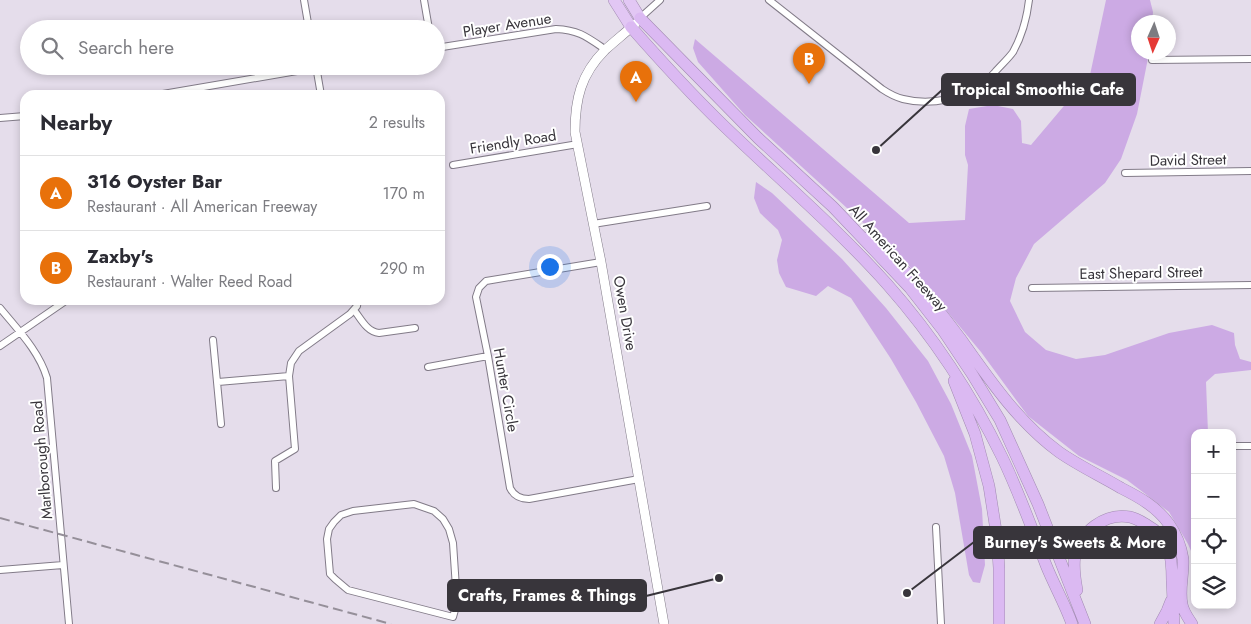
<!DOCTYPE html>
<meta charset="utf-8">
<style>
:root{--surface:#fff;--page:#f7f7f7;--text:#2b2b33;--muted:#7c7c81;--line:#e1e1e2;--accent:#75552b}
body{margin:0;font-family:Jost,sans-serif;background:var(--page);color:var(--text)}
.controls{position:absolute;right:15px;bottom:15px;display:grid;overflow:hidden;border-radius:10px;box-shadow:0 2px 8px #0003}
.controls button{width:45px;height:45px;display:grid;place-items:center;padding:0;border:0;border-bottom:1px solid var(--line);background:var(--surface);color:var(--text);font:25px sans-serif}
.compass{position:absolute;left:1131px;top:15px;width:45px;height:45px;border-radius:50%;background:var(--surface);box-shadow:0 2px 8px #0003;rotate:183deg}
.you{position:absolute;left:549px;top:266px;width:18px;height:18px;margin:-12px;border:4px solid #fff;border-radius:50%;background:#1a73e8;box-shadow:0 0 0 8px #1a73e833}
.badge{display:grid;place-items:center;width:32px;height:32px;border-radius:50%;background:var(--accent);color:#fff;font-size:16px;font-weight:700}
.pin{position:absolute;translate:-50% -41px;filter:drop-shadow(0 1px 2px #0008)}
.pin::after{content:'';position:absolute;top:26px;width:18px;height:15px;background:inherit;clip-path:polygon(0 0,100% 0,50% 100%)}
.list{margin:0;padding:0;list-style:none}
h2{display:flex;justify-content:space-between;align-items:center;height:65px;margin:0;padding:0 20px;font-size:21px}
h2 small{font-size:16px;font-weight:400;color:var(--muted)}
.list li{display:grid;grid-template-columns:32px 1fr auto;gap:15px;align-items:center;box-sizing:border-box;height:75px;padding:0 20px;border-top:1px solid var(--line)}
.list b{display:block;font-size:19px;white-space:nowrap}
.list p{margin:0;font-size:16px;white-space:nowrap;color:var(--muted)}
.list em{font-size:16px;font-style:normal;color:var(--muted)}
.icon{flex:none;width:28px;height:28px;fill:none;stroke:currentColor;stroke-width:2;stroke-linecap:round;stroke-linejoin:round}
.map{position:relative;flex:none;width:1251px;height:624px;overflow:hidden}
.search{position:absolute;background:var(--surface);box-shadow:0 2px 8px #0003;left:20px;top:20px;width:425px;height:55px;display:flex;align-items:center;gap:12px;box-sizing:border-box;padding:0 18px;border-radius:28px;color:var(--muted);font-size:19px}
.panel{position:absolute;background:var(--surface);box-shadow:0 2px 8px #0003;left:20px;top:90px;width:425px;height:215px;border-radius:15px}
.map>svg:first-child{display:block}
.green{fill:#ccaae4}
.lines{fill:none;stroke-linecap:round;stroke-linejoin:round}
.minor-casing{stroke:#827b88;stroke-width:8}
.secondary-casing{stroke:#827b88;stroke-width:10}
.trunk-casing{stroke:#a28bb2;stroke-width:12}
.motorway-casing{stroke:#a28bb2;stroke-width:12}
.minor{stroke:#fff;stroke-width:6}
.secondary{stroke:#fff;stroke-width:9}
.trunk{stroke:#e2c7f4;stroke-width:11}
.motorway{stroke:#dbb9f2;stroke-width:11}
.rail{stroke:#958f99;stroke-width:2;stroke-dasharray:10 5;stroke-linecap:butt}
.labels{text-anchor:middle;dominant-baseline:central;stroke-width:4;stroke-linejoin:round;paint-order:stroke}
.street-label{font-size:15px;fill:#38353b;stroke:#fff}
.leader{fill:none;stroke:#38353b;stroke-width:2}
.callout-dot{fill:#38353b;stroke:#fff;stroke-width:2}
.callout{fill:#38353b;stroke:#38353b;stroke-width:2}
.callout-label{font-size:16px;text-anchor:middle;font-weight:bold;fill:#fff}
</style>
<div class="map">
<svg width="1251" height="624" viewBox="0 0 1251 624">
<rect width="100%" height="100%" fill="#e5ddeb"/>
<!-- green -->
<path class="green" d="M1106,0H1150L1153,12L1152,22H1138V52L1149,53L1137,114L1121,159L1105,183L1034,244L1016,278L1010,301L1025,332L1046,350L1076,359L1105,355L1169,333L1212,325L1234,333L1235,345L1240,359L1251,362V370L1215,374L1206,382L1208,433H1195V560L1188,544L1169,512L1127,480L1079,456L1028,416L981,352L905,261L745,115L698,62L693,48L695,39L909,223L965,220L968,165L965,155V126L969,109L993,105L1013,109L1021,121L1022,143L1031,145L1090,75Z
M756,182L772,193L842,259L886,308L928,361L951,404L972,456L982,509L985,565L980,583L973,582L969,575L955,493L944,456L916,402L891,359L851,298L828,286L816,296L786,287L779,273L777,260L782,240L778,230L760,213L754,198Z"/>
<g class="lines">
<defs>
<path id="minor" d="M304,0L309,29
M424,0L429,29
M769,0L882,89C888,93 895,97 903,99C931,106 965,99 987,80C990,78 992,75 995,72C1001,65 1008,59 1013,52C1022,36 1027,17 1029,0
M640,18L660,0
M436,48L556,29C579,30 587,37 606,50
M1152,60L1251,59
M316,66L321,95
M157,95L326,66
M0,118L25,116
M453,165L578,144
M1125,173L1251,171
M593,224L707,206
M601,262L486,281L479,288L476,297L488,356L510,488C514,496 520,499 529,499L639,479
M1032,288L1251,285
M0,308C18,330 39,351 47,378L69,624
M354,310C361,319 367,332 379,333L415,328
M213,340L221,424
M0,346L67,300
M428,367L488,356
M218,382L289,376
M1232,446H1251
M276,488L275,461L295,449L289,376L291,363L299,351L350,314L357,306L358,300
M414,504L434,511L443,519L449,529L453,543L457,603L453,617L348,590L335,579L330,574L327,539L329,529L334,522L341,515L353,511Z
M936,527L941,624
M0,570L63,565"/>
<path id="secondary" d="M635,24C625,33 615,41 605,50C581,74 575,99 575,132L601,262L664,624"/>
<path id="trunk" d="M614,0L631,27
M629,0L640,18"/>
<path id="motorway" d="M640,18L758,138L833,207L910,288L942,329L972,374L1000,420L1038,504L1085,624
M631,27C660,60 690,93 722,124C777,177 836,227 887,284C933,336 972,395 1002,457C1019,492 1032,529 1046,565C1054,585 1065,604 1072,624
M869,237C904,266 933,302 960,338C989,379 1018,422 1059,452C1079,466 1101,476 1121,488C1139,497 1157,507 1169,524C1176,534 1181,546 1183,559C1184,573 1179,589 1182,604C1183,611 1188,618 1192,624
M954,381L975,434L989,486L997,537L999,568V624
M1077,590C1075,579 1073,567 1075,556C1080,532 1105,512 1130,517C1136,518 1142,522 1147,525C1156,530 1164,538 1168,547C1172,558 1172,570 1172,581C1173,596 1173,610 1174,624
M1160,624L1167,611L1171,601"/>
</defs>
<!-- minor casing -->
<use href="#minor" class="minor-casing"/>
<!-- secondary casing -->
<use href="#secondary" class="secondary-casing"/>
<!-- trunk casing -->
<use href="#trunk" class="trunk-casing"/>
<!-- motorway casing -->
<use href="#motorway" class="motorway-casing"/>
<!-- minor -->
<use href="#minor" class="minor"/>
<!-- secondary -->
<use href="#secondary" class="secondary"/>
<!-- trunk -->
<use href="#trunk" class="trunk"/>
<!-- motorway -->
<use href="#motorway" class="motorway"/>
<!-- rail -->
<path class="rail" d="M0,518L391,624"/>
</g>
<g class="labels">
<!-- street labels -->
<g class="street-label">
<text transform="translate(507 25) rotate(-9)">Player Avenue</text>
<text transform="translate(513 142) rotate(-9)">Friendly Road</text>
<text transform="translate(1188 160) rotate(-1)">David Street</text>
<text transform="translate(898 258) rotate(48)">All American Freeway</text>
<text transform="translate(1141 273) rotate(-1)">East Shepard Street</text>
<text transform="translate(625 313) rotate(80)">Owen Drive</text>
<text transform="translate(506 390) rotate(80)">Hunter Circle</text>
<text transform="translate(42 460) rotate(-95)">Marlborough Road</text>
</g>
</g>
<!-- callouts -->
<path class="leader" d="M876 150L942 90M907 593L974 542M719 578L646 596"/>
<g class="callout-dot">
<circle cx="876" cy="150" r="5"/>
<circle cx="907" cy="593" r="5"/>
<circle cx="719" cy="578" r="5"/>
</g>
<g class="callout">
<rect x="942" y="74" width="193" height="31" rx="5"/>
<rect x="974" y="527" width="202" height="31" rx="5"/>
<rect x="448" y="580" width="198" height="31" rx="5"/>
</g>
<g class="callout-label">
<text x="1038" y="95">Tropical Smoothie Cafe</text>
<text x="1075" y="548">Burney's Sweets &amp; More</text>
<text x="547" y="601">Crafts, Frames &amp; Things</text>
</g>
</svg>
<div class="controls">
<button>+</button>
<button>−</button>
<button><svg class="icon" aria-label="locate" viewBox="0 0 24 24"><circle cx="12" cy="12" r="6"/><path d="M12 2v4M12 18v4M2 12h4M18 12h4"/></svg></button>
<button><svg class="icon" aria-label="layers" viewBox="0 0 24 24"><path d="M12 4l9 5-9 5-9-5zM3 14l9 5 9-5"/></svg></button>
</div>
<svg class="compass" viewBox="-18 -18 36 36"><path d="M0-13l5 13h-10z" fill="#e53935"/><path d="M0 13l5-13h-10z" fill="#7c7c81"/></svg>
<div class="you"></div>
<div class="pin badge" style="left:636px;top:102px;background:#e8710a">A</div>
<div class="pin badge" style="left:809px;top:84px;background:#e8710a">B</div>
<div class="search"><svg class="icon" aria-label="search" viewBox="0 0 24 24"><circle cx="10" cy="10" r="6"/><path d="M15 15l6 6"/></svg>Search here</div>
<section class="panel">
<h2>Nearby<small>2 results</small></h2>
<ul class="list">
<li><span class="badge" style="background:#e8710a">A</span><div><b>316 Oyster Bar</b><p>Restaurant · All American Freeway</p></div><em>170 m</em></li>
<li><span class="badge" style="background:#e8710a">B</span><div><b>Zaxby's</b><p>Restaurant · Walter Reed Road</p></div><em>290 m</em></li>
</ul>
</section>
</div>
